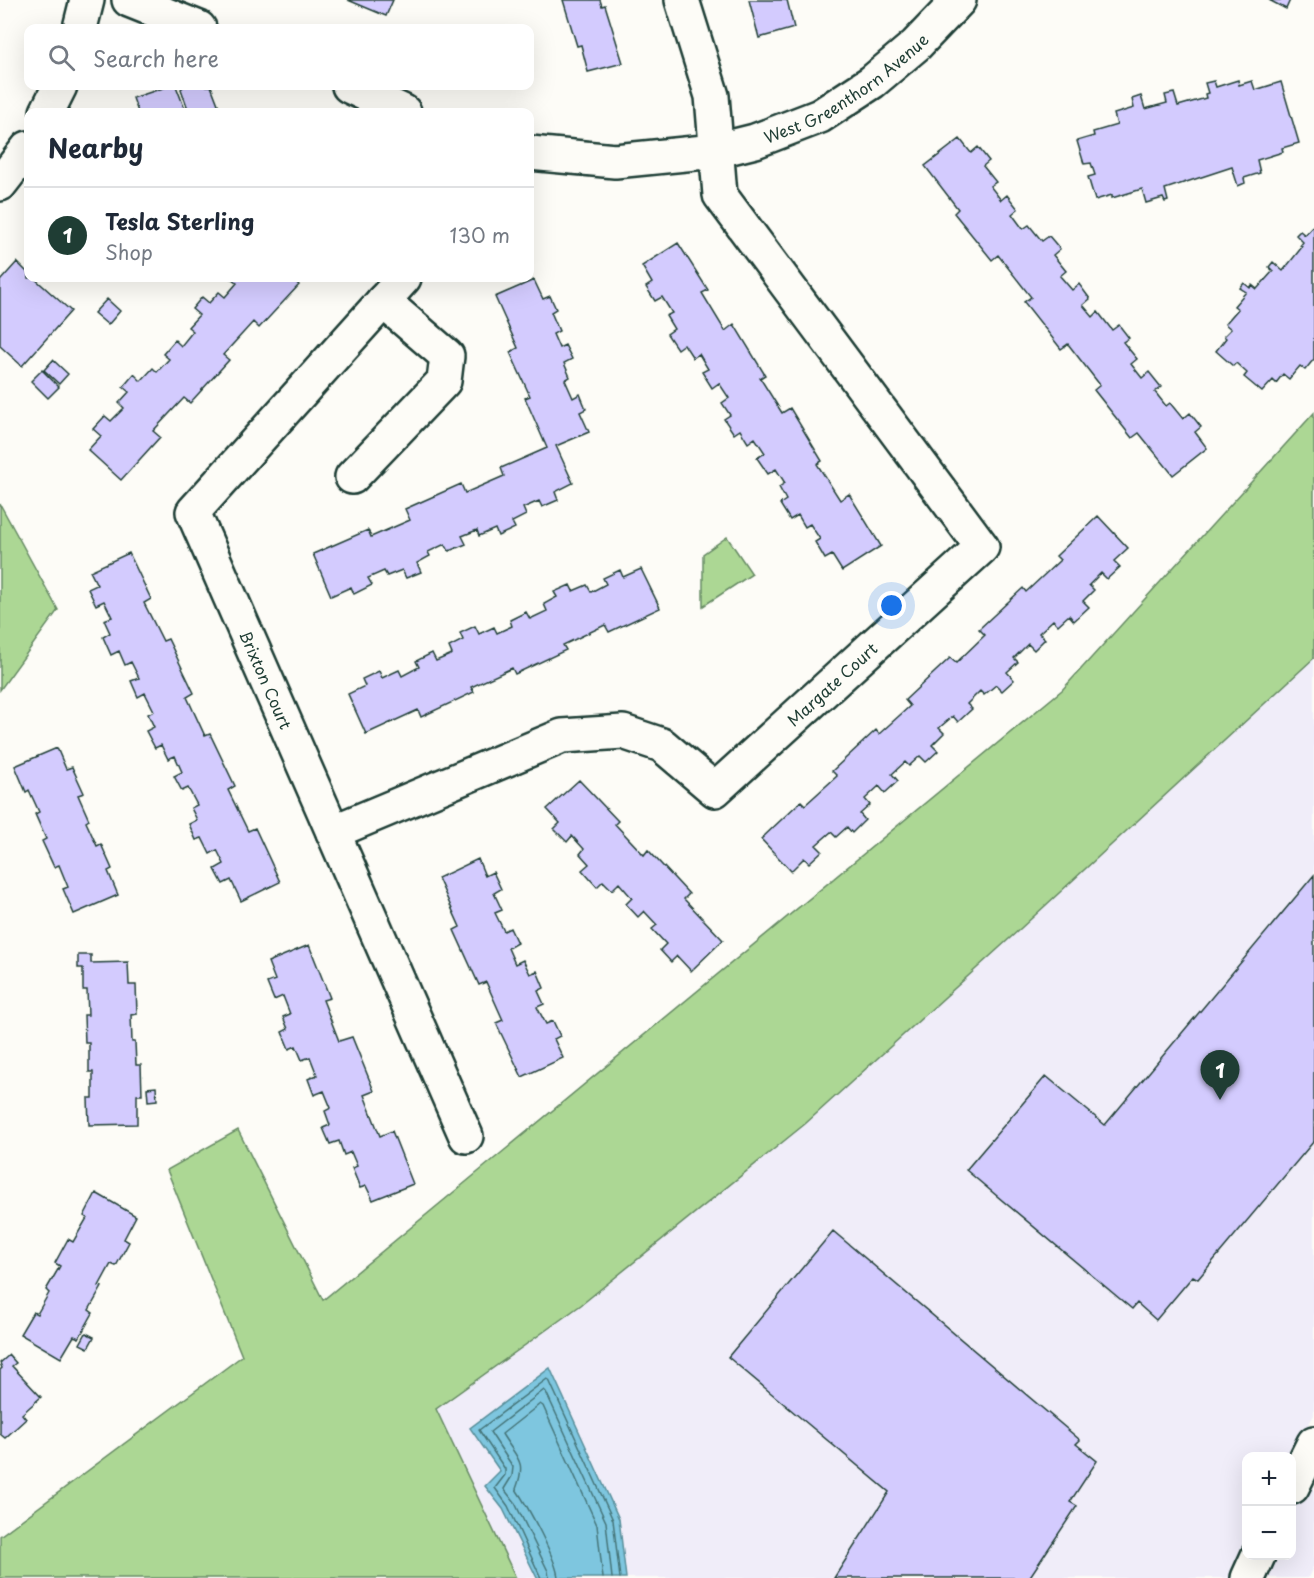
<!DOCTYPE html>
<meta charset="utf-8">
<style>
:root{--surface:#fff;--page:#f6f6f7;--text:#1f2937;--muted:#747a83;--line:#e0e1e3;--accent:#1f3d34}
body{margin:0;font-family:"Playpen Sans",sans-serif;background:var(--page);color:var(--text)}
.controls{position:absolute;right:18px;bottom:18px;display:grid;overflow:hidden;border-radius:12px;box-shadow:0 6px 24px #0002}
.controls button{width:54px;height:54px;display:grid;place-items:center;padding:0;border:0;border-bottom:2px solid var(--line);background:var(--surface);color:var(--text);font:30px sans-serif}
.you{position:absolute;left:892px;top:606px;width:21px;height:21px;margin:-15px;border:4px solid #fff;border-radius:50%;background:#1a73e8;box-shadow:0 0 0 9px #1a73e833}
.badge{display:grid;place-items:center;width:39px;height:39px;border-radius:50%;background:var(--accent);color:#fff;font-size:20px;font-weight:700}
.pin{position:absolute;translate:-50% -50px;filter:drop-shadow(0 2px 3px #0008)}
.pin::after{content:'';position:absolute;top:32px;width:21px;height:18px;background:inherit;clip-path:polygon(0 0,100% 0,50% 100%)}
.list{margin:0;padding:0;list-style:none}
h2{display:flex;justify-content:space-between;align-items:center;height:78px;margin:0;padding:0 24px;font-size:26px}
h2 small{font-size:20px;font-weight:400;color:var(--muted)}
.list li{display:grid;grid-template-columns:39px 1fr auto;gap:18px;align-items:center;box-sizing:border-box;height:96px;padding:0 24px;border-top:2px solid var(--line)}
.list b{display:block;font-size:22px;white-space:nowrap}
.list p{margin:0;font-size:20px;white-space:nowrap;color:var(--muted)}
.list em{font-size:20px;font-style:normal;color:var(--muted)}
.icon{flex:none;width:33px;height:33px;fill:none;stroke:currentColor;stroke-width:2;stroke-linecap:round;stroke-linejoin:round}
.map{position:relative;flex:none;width:1314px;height:1578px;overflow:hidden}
.search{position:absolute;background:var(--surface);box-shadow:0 6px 24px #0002;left:24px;top:24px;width:510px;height:66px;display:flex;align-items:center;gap:15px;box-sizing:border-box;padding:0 21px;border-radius:12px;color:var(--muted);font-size:22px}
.panel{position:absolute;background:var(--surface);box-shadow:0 6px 24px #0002;left:24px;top:108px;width:510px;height:174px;border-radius:12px}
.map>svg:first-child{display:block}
.built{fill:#f0edf9}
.green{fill:#acd794;stroke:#668a64;stroke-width:1.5}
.water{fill:#7ec6df;stroke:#588f9b;stroke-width:1.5}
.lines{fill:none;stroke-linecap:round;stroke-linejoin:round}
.shore{stroke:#457478;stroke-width:1.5}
.building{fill:#d3cbfe;stroke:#1f3d34;stroke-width:1.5}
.minor-casing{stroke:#1f3d34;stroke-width:38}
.major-casing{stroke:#1f3d34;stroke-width:38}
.minor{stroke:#fdfcf7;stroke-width:33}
.major{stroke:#fdfcf7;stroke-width:33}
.labels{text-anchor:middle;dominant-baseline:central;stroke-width:4.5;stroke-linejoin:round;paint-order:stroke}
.street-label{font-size:16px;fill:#1f3d34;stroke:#fdfcf7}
</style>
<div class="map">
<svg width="1314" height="1578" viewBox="0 0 1314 1578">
<rect width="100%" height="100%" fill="#fdfcf7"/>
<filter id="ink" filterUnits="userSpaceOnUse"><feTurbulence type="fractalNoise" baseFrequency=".0167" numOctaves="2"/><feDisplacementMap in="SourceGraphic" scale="12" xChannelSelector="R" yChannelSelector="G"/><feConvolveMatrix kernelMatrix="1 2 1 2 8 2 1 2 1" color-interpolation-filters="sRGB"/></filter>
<g filter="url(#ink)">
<!-- built -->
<path class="built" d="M1314,658V1415L1290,1456H1246V1556L1240,1578H516L436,1409L581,1305L805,1124L1020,929Z
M1314,1443V1565L1308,1578H1248L1258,1556H1292V1487Z"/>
<!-- green -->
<path class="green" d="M1314,413V658L1020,929L805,1124L581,1305L436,1409L516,1578H0V1536L242,1356L167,1170L238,1130L323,1300L1062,690Z
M0,504L58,610L0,690Z
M727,537L752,574L703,606V554Z"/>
<!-- water -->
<path class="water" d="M550,1368L619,1519L626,1578H537L503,1509L485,1486L500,1471L470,1428Z"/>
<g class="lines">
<!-- shore -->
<path class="shore" d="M541,1578L508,1506L495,1488L505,1475V1469L479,1430L547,1379L549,1380L613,1520L620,1578
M549,1578L548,1571L515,1503L504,1489L512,1476L513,1467L490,1432L544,1390L546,1392L606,1522L612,1578
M558,1578C557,1560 527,1505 516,1489C527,1460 517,1459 502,1434L540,1404L543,1406L597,1525L603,1578"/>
</g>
<!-- building -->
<path class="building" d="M348,0H393L386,16Z
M563,0H600L602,6L605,5L623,63L588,72L581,45L577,46Z
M749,0H787L794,28L759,38Z
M1269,0H1290L1286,9Z
M1238,80L1239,85L1252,81L1255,90L1281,82L1299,143L1282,148L1283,152L1257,160L1260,173L1244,178L1245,183L1238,186L1232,167L1165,189L1168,201L1165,202L1163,198L1146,203L1142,189L1112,198V195L1095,200L1088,177L1095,175L1091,163L1084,164L1077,141L1094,136L1093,132L1117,125L1114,114L1134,108L1132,99L1141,96L1145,109L1167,103L1165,95L1174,93L1178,106L1206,98L1205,94L1208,93L1205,83L1214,81L1216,87Z
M169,86H176L186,112H138L133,98Z
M184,86H211L221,112H189L181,89Z
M960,139L971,153L978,147L989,161L983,166L996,182L990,186L1001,200L1007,195L1018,209L1012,214L1023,229L1029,225L1042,241L1049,236L1060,249L1053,255L1066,271L1060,276L1072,290L1079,284L1090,299L1083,305L1093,317L1098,312L1112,330L1119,325L1129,338L1123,342L1137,359L1131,364L1142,378L1149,372L1161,387L1155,392L1166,406L1170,403L1183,419L1190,413L1201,427L1195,432L1207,448L1173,475L1139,433L1132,438L1094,390L1100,385L1068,344L1061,349L1024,302L1031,297L998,255L992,260L954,213L958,209L925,166Z
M1314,225V359L1305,370L1300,366L1289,379L1283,374L1276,383L1273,380L1262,392L1244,377L1247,373L1236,363L1233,366L1216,351L1226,338L1224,336L1231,329L1225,324L1238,309L1234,306L1246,292L1240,288L1244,283L1250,288L1252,285L1257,289L1273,271L1269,267L1273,262L1283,271L1302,247L1300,246L1303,242L1296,235L1300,231L1305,235Z
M678,243L708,290L702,293L725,331L734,324L765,375L760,378L782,413L790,408L822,461L817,464L840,500L849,494L881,546L842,571L832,555L825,559L815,542L820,539L810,524L805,527L798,515L790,520L780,504L786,500L779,487L785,483L776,469L768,474L757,458L765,453L755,438L748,443L740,430L734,434L724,419L730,415L722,403L729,398L719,383L712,388L702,372L708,369L699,354L693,358L684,344L677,349L667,334L674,329L666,316L672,313L662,297L655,301L646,287L652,283L642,266Z
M17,262L28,273V278H34L71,311L22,366L0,346V281Z
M231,278H295L293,279L299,285L259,328L253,322L223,355L229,360L190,403L184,398L153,431L160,437L121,480L88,450L101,436L93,429L105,416L111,421L124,408L119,403L129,392L123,387L134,374L141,381L153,368L157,372L169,359L163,354L175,340L181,346L193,331L188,327L199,315L192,309L202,297L209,303L219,292L225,297L237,283Z
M534,280L543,299L550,296L556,309L551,312L559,331L553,334L559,348L565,345L572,359L564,363L570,377L565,380L573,398L580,394L586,409L580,412L589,432L556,446L573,483L555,492L558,500L542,507L539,501L523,508L526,515L512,522L515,528L498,536L495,529L479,536L477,530L462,536L466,544L449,551L445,544L428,552L430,556L417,563L421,572L406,578L402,570L387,576L384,571L368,578L372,585L354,594L351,587L331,596L313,554L368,530L371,537L410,520L405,509L461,484L465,493L504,476L501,468L547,448L525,398L530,396L510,352L518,348L495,297Z
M107,299L120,311L108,325L94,313Z
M53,360L68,374L59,384L44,370Z
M42,370L59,387L48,398L31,381Z
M1098,516L1128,548L1114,561L1120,567L1107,579L1101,573L1089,585L1094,590L1083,601L1089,607L1074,621L1069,615L1058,625L1053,620L1039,633L1045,639L1034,650L1028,644L1014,658L1018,662L1007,672L1014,680L1002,691L996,685L984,695L980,691L967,704L972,709L958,722L953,716L939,728L944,733L932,745L938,751L926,762L920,756L909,766L905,762L892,774L898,781L885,793L879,786L865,799L870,805L860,814L865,820L852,833L847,827L836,837L831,832L816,845L822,851L809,863L804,858L791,871L761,839L801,801L805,805L837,776L832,771L876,730L879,734L910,706L905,700L950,658L956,663L985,635L979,629L1023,588L1026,592L1060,560L1056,556Z
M129,553L151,599L144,603L163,641L168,639L194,693L187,697L205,736L210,734L235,786L228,790L248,831L255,828L280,882L241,901L231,880L223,884L215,869L224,864L217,850L210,854L202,838L196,840L189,824L197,820L191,808L197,805L188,788L182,791L174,776L182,772L175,756L168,759L161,745L155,748L146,731L154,727L148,714L154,711L145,693L138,697L131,681L139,678L131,662L125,665L119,651L111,655L103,637L110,633L104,620L112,617L104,601L96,605L88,589L97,585L90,571Z
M641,569L660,608L609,632L605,625L563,645L566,650L515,674L512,668L471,687L474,692L421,717L418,710L366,734L348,694L365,686L362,679L379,671L382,678L399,670L402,676L419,667L416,661L432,653L436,661L452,654L449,647L463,640L460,633L475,626L479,634L494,627L497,633L512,626L510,620L526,612L530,619L547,611L544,604L557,597L554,592L570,585L573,591L587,585L591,592L606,584L603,578L620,570L623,577Z
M57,748L66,769L72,767L84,793L78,795L89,820L86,822L97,846L101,844L112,869L108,871L118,895L74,914L63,889L68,887L59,865L54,867L42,841L46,839L35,814L39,812L29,790L26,792L15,766Z
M579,780L618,821L615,824L644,855L648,850L689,894L684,899L723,940L691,971L677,956L671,962L660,950L666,944L652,929L657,925L644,911L638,917L626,904L632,898L619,883L612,890L603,881L597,887L582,870L589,864L580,854L584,849L572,836L567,842L554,829L560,823L547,809Z
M478,859L485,876L493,872L501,889L494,893L502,910L495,913L504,931L510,928L517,943L508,948L515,964L523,960L530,974L537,971L544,988L538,991L544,1004L537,1007L546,1024L553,1021L560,1036L554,1039L563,1058L522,1077L496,1023L503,1020L486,982L479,985L454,930L460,927L438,878Z
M1314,875V1141L1198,1279L1193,1276L1156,1320L1137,1303L1132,1309L966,1170L1046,1076L1105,1125Z
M309,945L330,998L323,1000L339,1041L352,1037L374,1091L364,1095L380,1136L392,1131L413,1184L373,1200L366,1186L360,1188L352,1168L357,1166L351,1152L344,1155L339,1141L330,1144L323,1128L330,1125L325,1111L331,1108L324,1091L314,1095L308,1079L317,1075L310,1057L302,1060L296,1046L289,1049L282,1032L288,1029L283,1017L290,1014L283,996L274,1000L267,983L275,980L268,962Z
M78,955H91V963L128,962L129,985H136L137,1014L131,1015L132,1042H135L136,1065H141L142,1095H137V1124L89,1125L88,1098H93V1072H89V1043H85L84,1015H88L87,990H83V968H78Z
M156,1087L157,1100L148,1101L147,1088Z
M96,1193L136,1216L124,1239L129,1242L116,1266L111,1264L99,1286L102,1287L89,1310L93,1313L79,1338L74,1336L61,1358L20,1334L33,1312L37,1314L49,1293L46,1290L60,1266L55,1263L68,1239L73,1242L87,1218L84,1216Z
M833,1231L1080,1440L1076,1444L1097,1461L1070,1502L1077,1506L1029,1578H834L889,1492L728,1357Z
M86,1333L94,1337L88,1348L80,1344Z
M9,1355L16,1363L12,1366L41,1397L22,1414L26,1419L5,1438L0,1434V1370L2,1368L0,1363Z"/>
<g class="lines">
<defs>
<g id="minor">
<path d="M129,0L199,28"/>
<path d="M80,28L87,0"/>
<path d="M349,86L404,112"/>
<path d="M47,112L60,86"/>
<path id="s1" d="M530,153L615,161L715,151L755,141L820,116L872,82L916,45L959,0"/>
<path d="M0,184L28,148"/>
<path id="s2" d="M404,278L193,512L466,1136"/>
<path d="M352,477L444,381L447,356L383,301"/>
<path id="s3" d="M333,832L562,736L623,732L662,745L715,790L982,547L720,195L712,96L682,0"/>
</g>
<path id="major" d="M1292,1487L1314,1443
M1248,1578L1258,1556"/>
</defs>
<!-- minor casing -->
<use href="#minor" class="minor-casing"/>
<!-- major casing -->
<use href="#major" class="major-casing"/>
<!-- minor -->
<use href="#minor" class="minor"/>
<!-- major -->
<use href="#major" class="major"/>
</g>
</g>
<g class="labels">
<!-- street labels -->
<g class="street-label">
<text stroke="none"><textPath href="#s1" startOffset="333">West Greenthorn Avenue</textPath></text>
<text stroke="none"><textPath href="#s2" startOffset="498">Brixton Court</textPath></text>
<text stroke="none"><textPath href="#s3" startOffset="578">Margate Court</textPath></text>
</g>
</g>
</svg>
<div class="controls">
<button>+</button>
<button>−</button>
</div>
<div class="you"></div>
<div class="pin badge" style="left:1220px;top:1100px">1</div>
<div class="search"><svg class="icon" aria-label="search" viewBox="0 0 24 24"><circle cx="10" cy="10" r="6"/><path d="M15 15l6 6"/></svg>Search here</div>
<section class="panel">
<h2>Nearby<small></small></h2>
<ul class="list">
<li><span class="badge">1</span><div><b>Tesla Sterling</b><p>Shop</p></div><em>130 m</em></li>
</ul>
</section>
</div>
